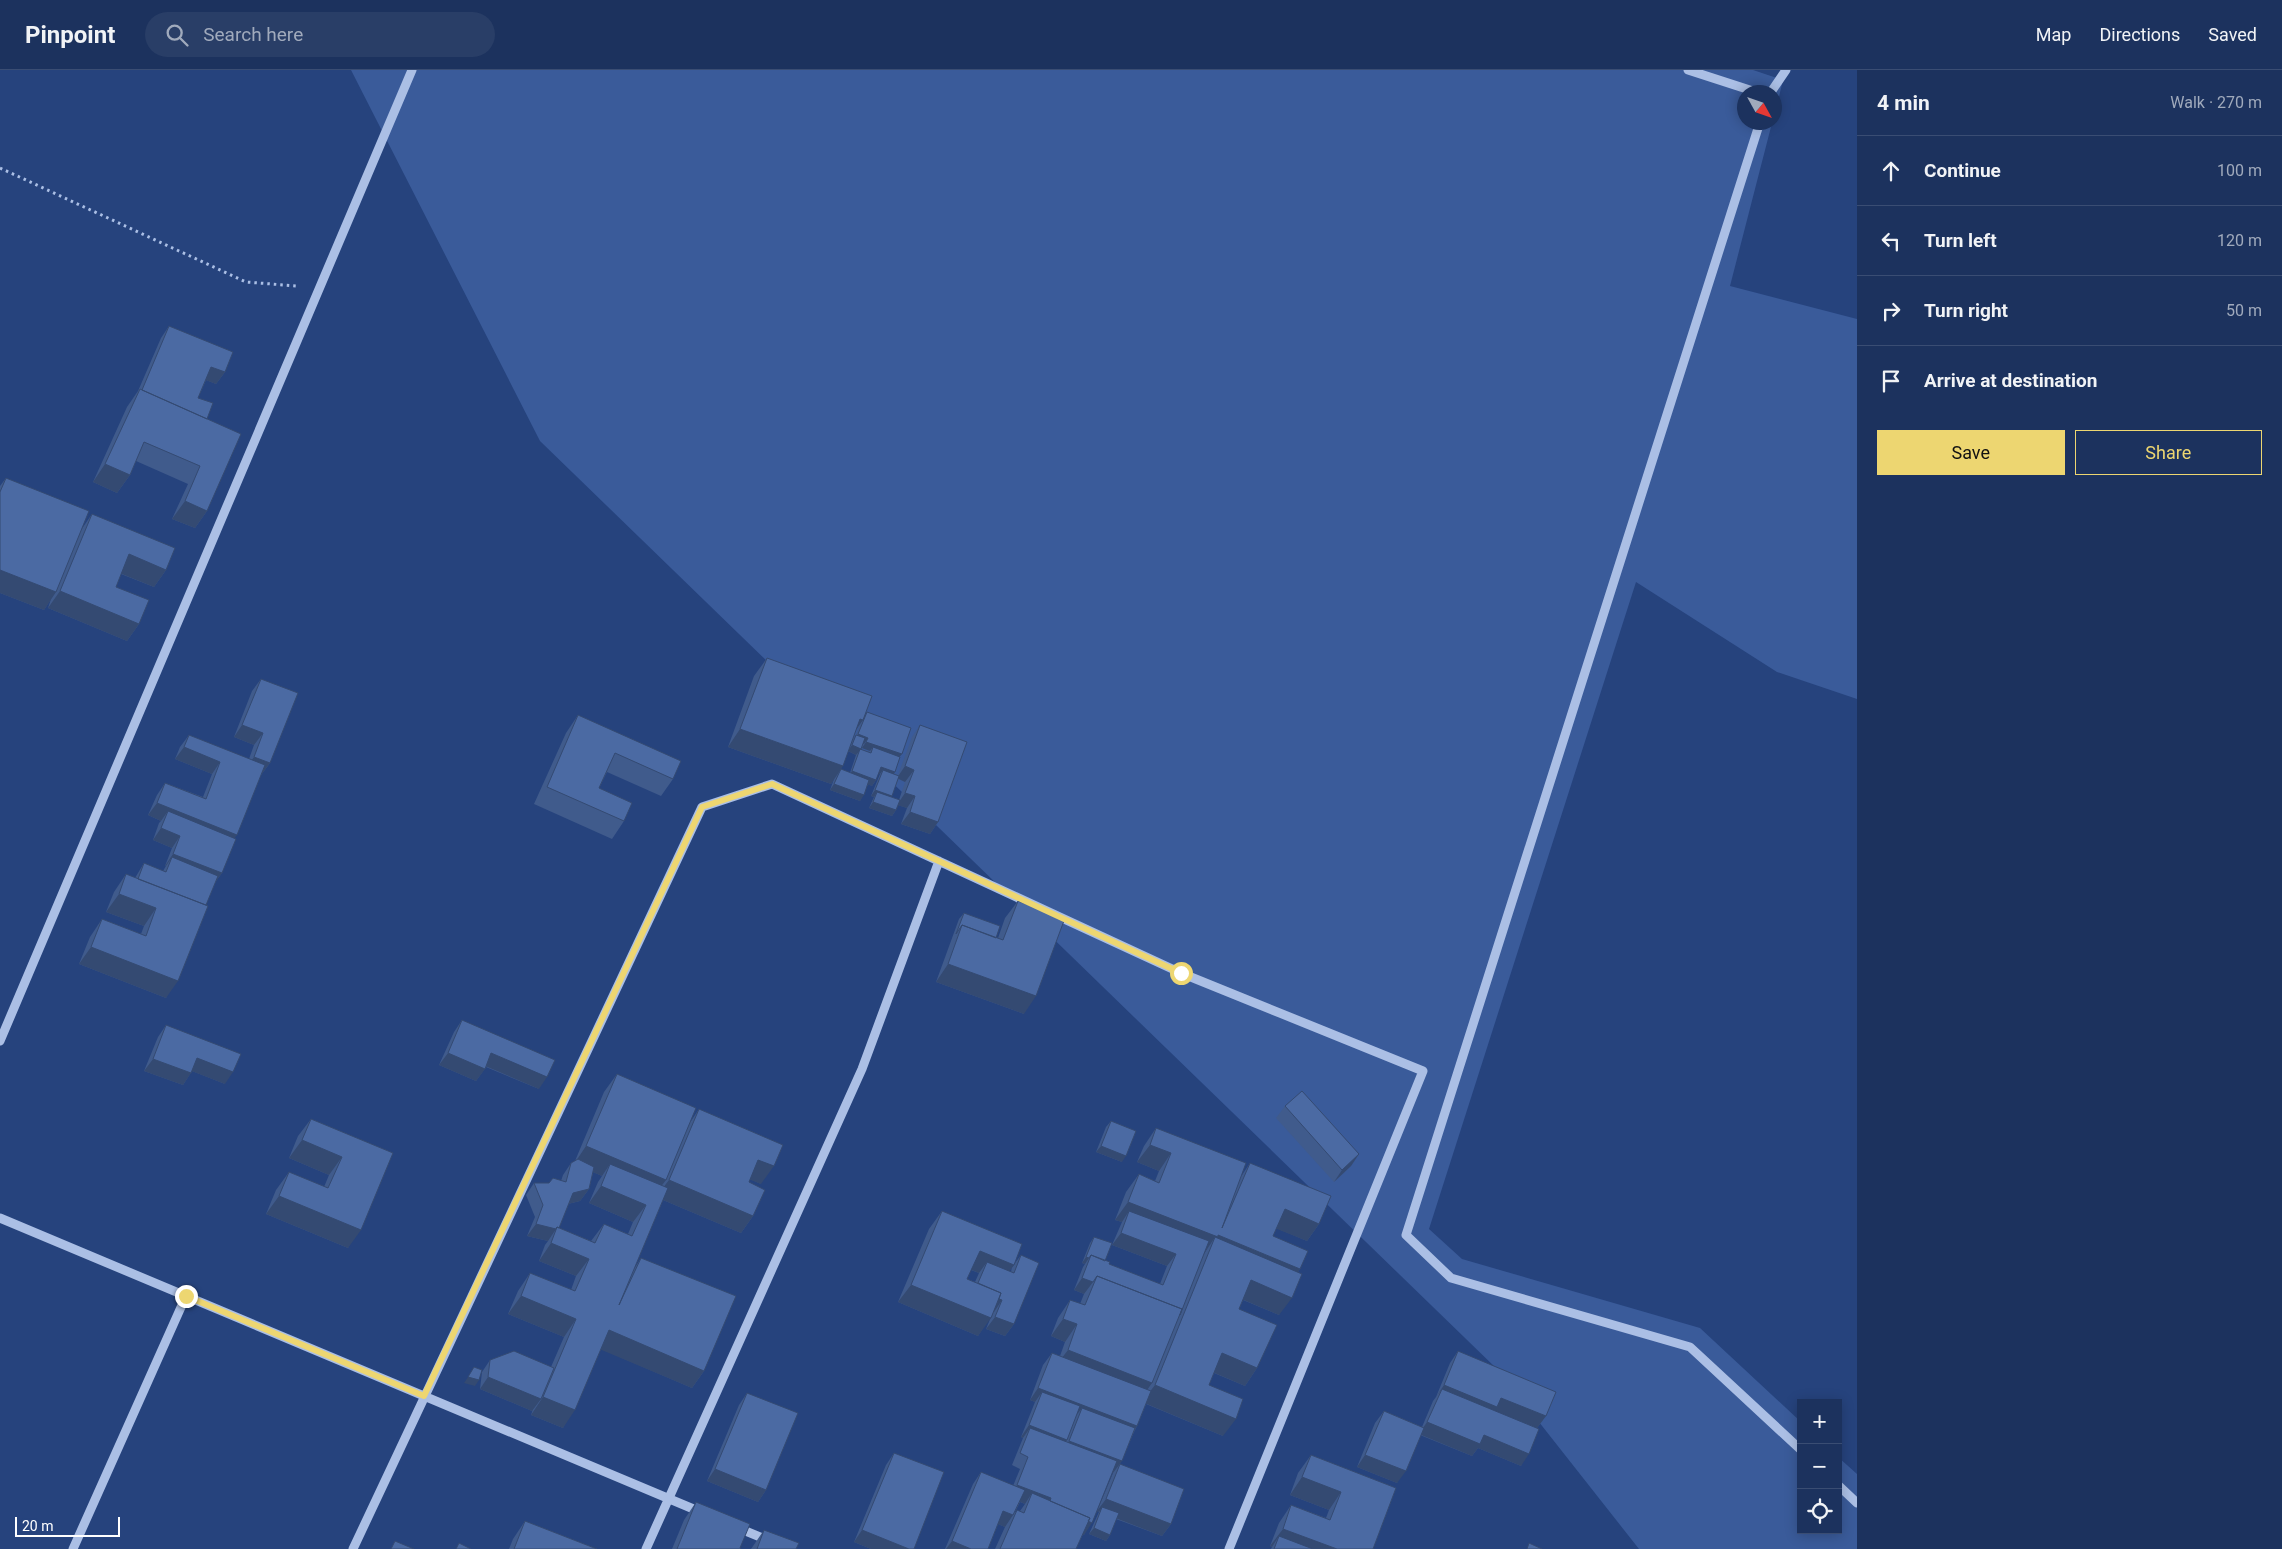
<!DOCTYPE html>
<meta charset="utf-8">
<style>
:root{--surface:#1c325e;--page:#293e67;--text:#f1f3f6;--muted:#a0aabc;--line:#3a4d73;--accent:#edd671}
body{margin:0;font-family:Roboto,sans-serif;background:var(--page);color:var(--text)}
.controls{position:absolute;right:15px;bottom:15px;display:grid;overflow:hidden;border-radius:0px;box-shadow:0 2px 12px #0003}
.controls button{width:45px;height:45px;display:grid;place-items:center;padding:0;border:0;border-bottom:1px solid var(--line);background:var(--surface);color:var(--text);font:25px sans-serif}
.compass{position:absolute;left:1737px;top:15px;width:45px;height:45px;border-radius:50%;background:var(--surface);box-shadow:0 2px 12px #0003;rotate:130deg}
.scale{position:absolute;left:15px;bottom:12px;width:105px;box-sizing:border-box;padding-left:5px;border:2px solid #fff;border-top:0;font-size:14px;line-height:18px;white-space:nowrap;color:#fff;-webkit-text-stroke:4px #26437d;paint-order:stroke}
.stop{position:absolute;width:15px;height:15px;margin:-11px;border:4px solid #edd671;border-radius:50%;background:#fff}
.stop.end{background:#edd671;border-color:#fff;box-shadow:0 1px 5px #0008}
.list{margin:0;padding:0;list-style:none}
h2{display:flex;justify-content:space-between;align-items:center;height:65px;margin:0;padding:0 20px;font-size:21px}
h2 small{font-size:16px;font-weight:400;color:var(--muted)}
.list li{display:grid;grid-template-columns:32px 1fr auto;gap:15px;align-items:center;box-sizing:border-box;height:70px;padding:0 20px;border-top:1px solid var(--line)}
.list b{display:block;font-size:19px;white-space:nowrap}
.list em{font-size:16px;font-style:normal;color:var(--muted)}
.actions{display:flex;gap:10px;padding:15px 20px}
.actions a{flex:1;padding:11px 0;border:1px solid var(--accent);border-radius:0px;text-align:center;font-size:18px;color:var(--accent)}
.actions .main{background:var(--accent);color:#111}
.icon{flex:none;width:28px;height:28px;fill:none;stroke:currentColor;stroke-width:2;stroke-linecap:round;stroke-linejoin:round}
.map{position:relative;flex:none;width:1857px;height:1479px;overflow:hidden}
header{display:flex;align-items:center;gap:30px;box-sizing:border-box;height:70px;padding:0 25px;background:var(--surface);border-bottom:1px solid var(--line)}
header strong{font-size:24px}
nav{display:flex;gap:28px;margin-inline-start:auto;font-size:18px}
.search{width:350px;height:45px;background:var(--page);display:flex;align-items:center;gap:12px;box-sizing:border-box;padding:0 18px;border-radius:28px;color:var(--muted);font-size:19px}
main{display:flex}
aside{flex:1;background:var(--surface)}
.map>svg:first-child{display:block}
.green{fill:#3a5b9a}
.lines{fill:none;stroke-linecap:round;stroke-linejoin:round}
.path{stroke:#abbfe5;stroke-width:3;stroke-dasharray:2.5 4;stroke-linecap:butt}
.minor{stroke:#abbfe5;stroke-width:9}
.wall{fill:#405b8c;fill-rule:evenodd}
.shaded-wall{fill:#344a72}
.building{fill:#4b6aa3;stroke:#344a72}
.route{stroke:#edd671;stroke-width:6}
</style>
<header>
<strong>Pinpoint</strong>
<div class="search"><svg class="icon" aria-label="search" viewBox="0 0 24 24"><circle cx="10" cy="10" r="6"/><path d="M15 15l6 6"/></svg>Search here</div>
<nav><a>Map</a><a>Directions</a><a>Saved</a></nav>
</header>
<main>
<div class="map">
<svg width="1857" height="1479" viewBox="0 0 1857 1479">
<rect width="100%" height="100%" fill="#26437d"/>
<!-- green -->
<path class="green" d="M351,0H1753L1783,10L1775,43L1774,22H1744V52L1772,53L1730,216L1857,249V629L1777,602L1636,512L1429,1159L1462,1189L1700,1258L1801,1352V1460H1838V1387L1857,1404V1479H1639L1498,1300L540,371Z"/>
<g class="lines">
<!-- path -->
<path class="path" d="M0,98L246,212L297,216"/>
<!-- minor -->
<path class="minor" d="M1688,0L1756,22
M1771,22L1786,0
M1760,52L1406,1165L1451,1208L1690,1277L1801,1380
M0,971L412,0
M0,1148L703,1443
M1838,1415L1857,1433
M736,1457L789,1479
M73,1479L186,1226
M353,1479L702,737L772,714L1181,903L1423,1001L1229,1479
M646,1479L862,999L939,791"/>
</g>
<!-- wall -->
<path class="wall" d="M169,256L225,302L216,314L206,310L198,328L207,349V441L195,458L172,449L188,414L136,391L130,405L117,423L93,412L127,337L138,321L161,268Z
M6,408L81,460L92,444L166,500L154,517L121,504L116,517L139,554L127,571L48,538L51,529L44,540L0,523V416Z
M767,588L865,644L900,687L895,702L894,704L898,705L912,667L920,655L938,752L930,764L901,754L907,738L898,735L896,740L892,746L869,738L874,727L871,726L880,704L878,703L876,710L872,716L868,714L860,731L830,720L834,709L831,714L728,677L754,606ZM860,654L856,665L852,671L856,660ZM862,678L870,681L869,682L861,680ZM848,681L856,685L850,703L841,699ZM898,709L905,712L899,730L891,727Z
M261,609L270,693L261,705L234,768L222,803L216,811L166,928L79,894L90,867L102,849L141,864L144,856L106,842L114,822L126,804L135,808L144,793L163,801L166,796H165L172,778L153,770L159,753L161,751L148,745L157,725L165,713L203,727L212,704L175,689L180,677L189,665L249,689L254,675L234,667L252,621Z
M578,645L673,709L661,726L607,702L599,718L624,751L612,769L534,734L566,663Z
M1018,831L1024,944L936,912L959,849L964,843L998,868L1005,848Z
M462,950L539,1019L486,997L476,1011L439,995L454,962Z
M166,955L225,1014L192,1001L183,1015L144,1001L158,967Z
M617,1004L691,1051L699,1039L761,1114L750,1109L749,1112L753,1146L741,1163L663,1130L634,1199L641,1188L704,1301L692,1318L601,1279L563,1358L531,1345L533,1339L532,1341L480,1319L482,1302L490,1290L551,1297L564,1267L508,1244L518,1221L530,1203L571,1220L576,1206L539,1191L545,1175L548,1171L527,1166L535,1147L526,1125L534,1113H549L561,1111L563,1105L571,1093L575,1091L604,1022ZM593,1102L602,1106L598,1112L589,1133L633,1152L628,1164L604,1154L591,1171L559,1158L568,1134L580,1131L589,1119Z
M1285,1036L1359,1084L1351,1096L1334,1112L1276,1048Z
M311,1049L393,1083L348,1178L266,1144L276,1120L289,1102L324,1117L329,1105L289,1088L298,1066Z
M1111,1051L1122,1092L1096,1082L1106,1057Z
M1156,1058L1242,1105L1250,1093L1319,1154L1307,1171L1276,1158L1273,1166L1300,1199L1298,1202L1279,1245L1243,1230L1239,1239L1257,1298L1245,1316L1214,1303L1209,1315L1223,1366L1146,1334L1137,1356L1134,1362L1120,1394L1171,1454L1162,1466L1116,1449L1110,1465L1106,1471L1089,1464L1099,1442L1097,1441L1113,1403H1112L1084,1465L1083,1464L1076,1479H995L1005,1457L998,1454L988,1479H945L973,1414L981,1402L1013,1416L1020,1399L1012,1395L1023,1368L1021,1367L1035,1332L1030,1330L1043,1295L1052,1283L1060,1286L1065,1272L1051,1266L1058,1248L1070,1230L1080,1234L1084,1224L1074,1220L1083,1197L1085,1194L1082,1193L1090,1173L1094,1167L1105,1191L1109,1194L1160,1214L1167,1196L1112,1175L1122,1152L1115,1150L1126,1122L1139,1104L1155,1111L1159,1101L1137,1092L1144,1076ZM1020,1432L1025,1434L1020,1441L1015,1442Z
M942,1141L1014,1195L1009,1201L1011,1202L1012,1197L1021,1185L1014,1254L1005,1266L986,1259L993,1242L978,1266L898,1232L929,1159ZM971,1200L979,1203L975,1212L967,1209Z
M1458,1281L1546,1346L1537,1358L1521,1396L1478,1378L1472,1386L1420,1365L1397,1413L1357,1397L1375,1353L1384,1341L1422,1357L1433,1331L1436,1327L1450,1293Z
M747,1323L766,1420L758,1432L707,1411L739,1335Z
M894,1383L914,1479H871L854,1472L886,1395Z
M1311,1385L1396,1418L1373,1479H1271L1272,1477L1270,1476L1279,1453L1291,1435L1326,1448L1329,1440L1290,1425L1298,1403Z
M696,1432L740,1478L741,1479H672L684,1450Z
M525,1451L597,1479H509L513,1469Z
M764,1460L796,1479H751Z"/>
<!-- shaded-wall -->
<path class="shaded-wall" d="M211,297L225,302L216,314L203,309Z
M105,394L130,405L117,423L93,412Z
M185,431L207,441L195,458L172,449Z
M129,484L166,500L154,517L117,502Z
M0,500L56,522L44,540L0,523Z
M60,521L139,554L127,571L48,538Z
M860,649L863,650L851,667Z
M242,655L263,663L254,675L234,667Z
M740,659L843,696L831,714L728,677Z
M858,664L868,668L864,674L854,670Z
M866,672L902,684L897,690L873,677L870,681L862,678Z
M852,675L861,679L856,685L848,681Z
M184,677L220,692L212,704L175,689Z
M254,687L270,693L261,705L245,699Z
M905,696L914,700L905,712L897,708Z
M881,697L895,702L891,708L883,700L880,704L876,703Z
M852,701L876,710L872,716L848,707Z
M834,714L864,725L860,731L830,720Z
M875,720L892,726L888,732L877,722L874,727L871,726Z
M905,723L915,726L907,738L897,735Z
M873,732L896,740L892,746L869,738Z
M157,733L237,765L228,777L168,741L161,751L148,745Z
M910,742L938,752L930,764L901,754Z
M161,758L180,766L172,778L153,770Z
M173,784L222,803L213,815L172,787L166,796H165Z
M119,824L156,838L144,856L106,842Z
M91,877L178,911L166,928L79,894Z
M948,894L1036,926L1024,944L936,912Z
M448,983L485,999L476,1011L439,995Z
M491,983L547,1007L539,1019L483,995Z
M197,988L233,1002L225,1014L189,1000Z
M153,989L191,1003L183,1015L144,1001Z
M302,1070L342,1087L329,1105L289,1088Z
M1150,1075L1171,1083L1159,1101L1137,1092Z
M586,1076L666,1110L653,1127L610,1094L602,1106L574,1094Z
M1101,1076L1126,1086L1122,1092L1096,1082Z
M1359,1084L1351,1096L1334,1112L1342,1100Z
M758,1090L774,1096L761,1114L746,1108Z
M669,1110L753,1146L741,1163L656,1127Z
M601,1116L646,1135L633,1152L589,1133Z
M589,1119L580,1131L564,1135L573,1123Z
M279,1126L361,1160L348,1178L266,1144Z
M1128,1132L1218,1165L1300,1199L1288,1217L1215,1167L1204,1184L1129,1141L1122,1152L1115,1150Z
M1285,1139L1319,1154L1307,1171L1272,1157Z
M536,1154L556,1159L548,1171L527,1166Z
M1121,1163L1176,1184L1167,1196L1112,1175Z
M551,1173L589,1189L576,1206L539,1191Z
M980,1181L1014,1195L1001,1212L987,1192L979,1203L967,1198Z
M1086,1187L1089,1188L1085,1194L1082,1193Z
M1082,1208L1093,1212L1084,1224L1074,1220Z
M1251,1210L1292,1228L1279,1245L1239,1228Z
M911,1215L991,1248L978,1266L898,1232Z
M976,1219L1002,1230L994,1242L967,1231Z
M521,1226L576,1249L564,1267L508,1244Z
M995,1247L1014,1254L1005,1266L986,1259Z
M1063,1249L1077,1254L1065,1272L1051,1266Z
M609,1260L704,1301L692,1318L597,1278Z
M1068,1280L1152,1313L1140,1330L1055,1297Z
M1222,1283L1257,1298L1245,1316L1210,1301Z
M468,1307L479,1310L475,1316L464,1313Z
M488,1307L541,1329L532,1341L480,1319Z
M1155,1315L1236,1349L1223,1366L1142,1332Z
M1444,1315L1501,1328L1546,1346L1537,1358L1442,1319L1436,1327Z
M1038,1318L1137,1356L1129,1368L1082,1338L1075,1347L1042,1322L1035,1332L1030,1330Z
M543,1327L575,1340L563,1358L531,1345Z
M1427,1352L1484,1365L1529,1384L1521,1396L1478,1378L1472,1386L1419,1364Z
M1029,1355L1067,1370L1059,1382L1030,1358L1023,1368L1021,1367Z
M1069,1371L1122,1391L1113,1403L1061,1383Z
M1365,1385L1406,1401L1397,1413L1357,1397Z
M715,1399L766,1420L758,1432L707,1411Z
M1302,1407L1341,1422L1329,1440L1290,1425Z
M1017,1415L1051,1428L1042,1440L1032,1423L1025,1434L1009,1427Z
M1106,1429L1171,1454L1162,1466L1100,1442L1102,1437L1099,1442L1097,1441Z
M1049,1436L1092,1453L1084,1465L1040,1448Z
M1003,1441L1013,1445L1005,1457L995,1453Z
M1094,1458L1110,1465L1106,1471L1089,1464Z
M1283,1459L1337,1479H1277L1279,1466L1272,1477L1270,1476Z
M862,1460L909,1479H871L854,1472Z
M952,1471L971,1479H946Z"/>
<!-- building -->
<path class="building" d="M169,256L233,282L225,302L211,297L198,328L213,333L207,349L142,320Z
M140,319L241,364L207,441L185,431L200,396L144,372L130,405L105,394Z
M6,408L89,441L56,522L0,500V422Z
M92,444L175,478L166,500L129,484L116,517L149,530L139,554L60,521Z
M767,588L872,626L863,650L860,649L843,696L740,659Z
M261,609L298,623L270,693L254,687L263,663L242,655Z
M867,642L911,658L902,684L866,672L868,668L858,664Z
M578,645L681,691L673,709L615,683L599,718L632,733L624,751L547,717Z
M920,655L967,672L938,752L910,742L915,726L905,723L914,700L905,696Z
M189,665L265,695L237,765L157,733L165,713L206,729L220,692L184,677Z
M856,665L865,668L861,679L852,675Z
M873,677L900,687L895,702L881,697L876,710L852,701L860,679L871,683Z
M841,699L869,710L864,725L834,714L839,703Z
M883,700L899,706L892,726L875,720Z
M877,722L900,730L896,740L873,732Z
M168,741L236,769L222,803L173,784L180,766L161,758Z
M172,787L218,806L206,835L138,809L144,793L166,802Z
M126,804L208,836L178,911L91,877L102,849L146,866L156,838L119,824Z
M1018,831L1065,848L1036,926L948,894L962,855L1003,870Z
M964,843L1000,856L996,868L962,855L956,864Z
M462,950L555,990L547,1007L491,983L485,999L448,983Z
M166,955L241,984L233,1002L197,988L191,1003L153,989Z
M617,1004L696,1038L666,1110L586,1076Z
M1302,1021L1359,1084L1342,1100L1285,1036Z
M699,1039L783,1075L774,1096L758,1090L749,1112L765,1120L753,1146L669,1110Z
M311,1049L393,1083L361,1160L279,1126L289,1102L328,1118L342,1087L302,1070Z
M1111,1051L1136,1061L1126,1086L1101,1076Z
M1156,1058L1246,1093L1222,1158L1250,1093L1331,1126L1319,1154L1285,1139L1273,1166L1308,1181L1300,1199L1218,1165V1167L1128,1132L1139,1104L1159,1113L1171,1083L1150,1075Z
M578,1089L594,1097L589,1119L573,1123L559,1158L557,1157L556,1159L536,1154L543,1135L534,1113H549L553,1108L566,1112L571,1093Z
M610,1094L668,1118L619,1235L641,1188L736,1226L704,1301L609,1260L575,1340L543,1327L576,1249L521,1226L530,1203L575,1221L589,1189L551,1173L557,1157L595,1173L604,1154L632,1166L646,1135L601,1116Z
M942,1141L1022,1174L1014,1195L980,1181L967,1209L1001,1223L991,1248L911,1215Z
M1129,1141L1209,1171L1180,1245L1182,1239L1097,1206L1093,1212L1082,1208L1091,1185L1110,1192L1109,1194L1163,1215L1176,1184L1121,1163Z
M1094,1167L1112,1173L1105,1191L1091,1185L1089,1188L1086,1187Z
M1215,1167L1302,1204L1292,1228L1251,1210L1239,1239L1277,1255L1257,1298L1222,1283L1209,1315L1243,1329L1236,1349L1155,1315Z
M1021,1185L1039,1193L1014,1254L995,1247L1002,1230L999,1229L1001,1223L978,1213L987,1192L1014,1203Z
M1097,1206L1182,1239L1152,1313L1068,1280L1077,1254L1063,1249L1070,1230L1085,1235Z
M514,1281L554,1298L541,1329L488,1307L490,1290Z
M1458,1281L1556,1322L1546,1346L1501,1328L1497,1337L1444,1315Z
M1052,1283L1151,1321L1137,1356L1038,1318Z
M474,1297L482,1300L479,1310L468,1307Z
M1442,1319L1539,1359L1529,1384L1484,1365L1480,1374L1427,1352Z
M1042,1322L1080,1336L1067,1370L1029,1355Z
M747,1323L798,1343L766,1420L715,1399Z
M1082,1338L1135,1358L1122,1391L1069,1371Z
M1384,1341L1424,1358L1406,1401L1365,1385Z
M1030,1358L1117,1391L1092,1453L1088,1451L1090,1448L1050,1431L1051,1428L1017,1415L1028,1387L1020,1383Z
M894,1383L944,1402L914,1479H909L862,1460Z
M1311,1385L1396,1418L1373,1479H1337L1283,1459L1291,1435L1330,1450L1341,1422L1302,1407Z
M1120,1394L1184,1419L1171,1454L1106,1429Z
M981,1402L1025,1420L1013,1445L1003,1441L988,1479H971L952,1471Z
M1032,1423L1090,1448L1076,1479H1000L1017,1440L1024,1443Z
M696,1432L750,1454L740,1478L741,1479H677Z
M1102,1437L1119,1443L1110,1465L1094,1458Z
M525,1451L597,1479H514Z
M764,1460L799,1473L796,1479H757Z
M1279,1466L1313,1479H1274Z
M395,1471L414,1479H391Z
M459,1473L471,1479H456Z
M1529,1473L1542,1479H1527Z"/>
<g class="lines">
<!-- route -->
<path class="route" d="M186,1226L424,1326L702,737L772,714L1181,903"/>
</g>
</svg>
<div class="controls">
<button>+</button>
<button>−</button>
<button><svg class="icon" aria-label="locate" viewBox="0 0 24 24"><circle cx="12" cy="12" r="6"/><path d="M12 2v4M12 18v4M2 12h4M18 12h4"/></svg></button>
</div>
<svg class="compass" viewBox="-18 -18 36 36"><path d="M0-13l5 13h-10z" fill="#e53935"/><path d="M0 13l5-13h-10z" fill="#a0aabc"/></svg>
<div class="scale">20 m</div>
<div class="stop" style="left:1181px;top:903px"></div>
<div class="stop end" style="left:186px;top:1226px"></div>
</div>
<aside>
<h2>4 min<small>Walk · 270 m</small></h2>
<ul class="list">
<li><svg class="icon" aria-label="ahead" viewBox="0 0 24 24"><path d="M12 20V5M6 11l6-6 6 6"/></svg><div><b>Continue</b></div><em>100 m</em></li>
<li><svg class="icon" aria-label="left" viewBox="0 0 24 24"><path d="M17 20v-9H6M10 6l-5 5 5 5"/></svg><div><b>Turn left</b></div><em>120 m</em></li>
<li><svg class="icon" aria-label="right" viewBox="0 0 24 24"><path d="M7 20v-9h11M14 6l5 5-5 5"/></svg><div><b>Turn right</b></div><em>50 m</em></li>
<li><svg class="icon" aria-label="arrive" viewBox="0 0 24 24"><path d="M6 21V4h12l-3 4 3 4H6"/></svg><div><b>Arrive at destination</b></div></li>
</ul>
<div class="actions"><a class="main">Save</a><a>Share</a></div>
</aside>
</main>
